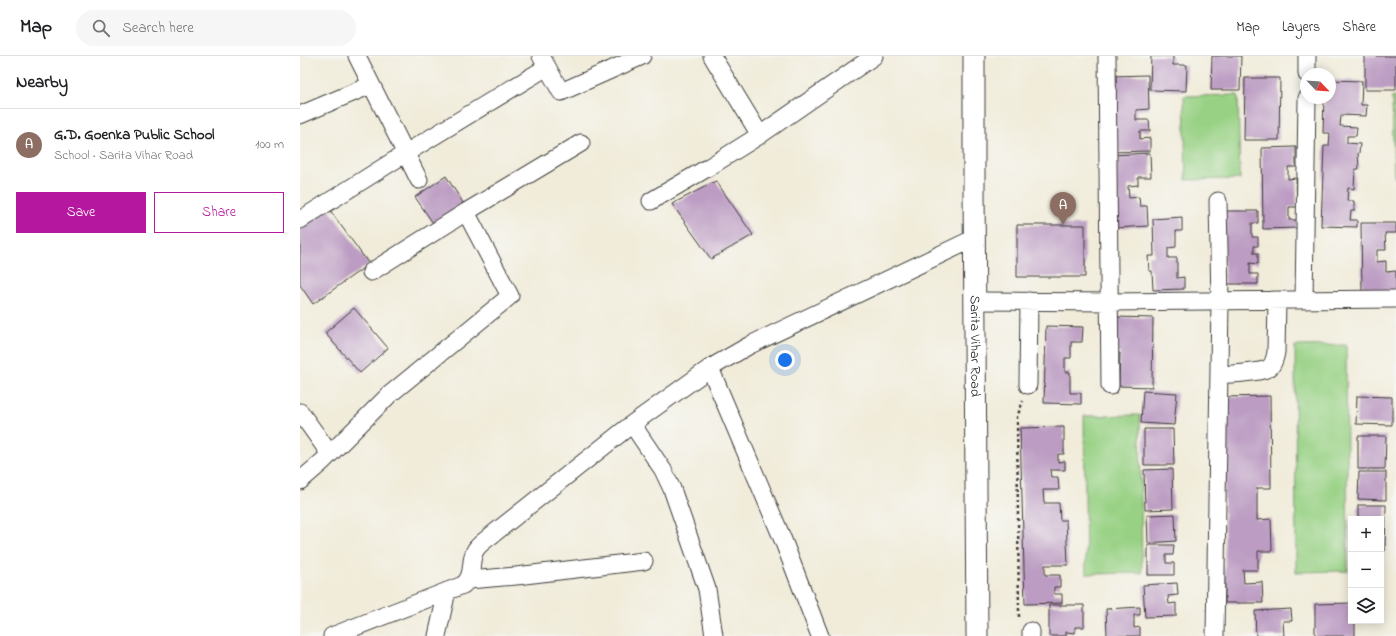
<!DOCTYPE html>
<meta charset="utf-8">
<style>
:root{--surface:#fff;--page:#f6f6f6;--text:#202124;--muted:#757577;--line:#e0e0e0;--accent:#b5179e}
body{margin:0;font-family:"Indie Flower",sans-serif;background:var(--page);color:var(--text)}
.controls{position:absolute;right:12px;bottom:12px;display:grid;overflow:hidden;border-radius:0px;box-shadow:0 2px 10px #0003}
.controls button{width:36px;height:36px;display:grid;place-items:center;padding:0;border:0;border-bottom:1px solid var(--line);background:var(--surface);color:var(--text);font:20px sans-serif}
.compass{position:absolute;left:1000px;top:12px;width:36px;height:36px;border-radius:50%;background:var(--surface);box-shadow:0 2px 10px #0003;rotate:115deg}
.you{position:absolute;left:485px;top:304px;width:14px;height:14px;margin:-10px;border:3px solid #fff;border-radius:50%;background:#1a73e8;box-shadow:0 0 0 6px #1a73e833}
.badge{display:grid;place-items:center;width:26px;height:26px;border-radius:50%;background:var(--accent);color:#fff;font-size:13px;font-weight:700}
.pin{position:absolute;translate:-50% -33px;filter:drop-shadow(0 1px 2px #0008)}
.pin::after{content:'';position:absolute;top:21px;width:14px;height:12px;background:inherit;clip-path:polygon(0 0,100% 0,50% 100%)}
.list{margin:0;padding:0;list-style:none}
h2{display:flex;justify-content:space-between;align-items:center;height:52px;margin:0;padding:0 16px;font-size:17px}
h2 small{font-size:13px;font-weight:400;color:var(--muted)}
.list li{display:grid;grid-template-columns:26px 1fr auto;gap:12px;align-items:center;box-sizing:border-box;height:72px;padding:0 16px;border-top:1px solid var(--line)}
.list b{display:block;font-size:15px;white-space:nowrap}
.list p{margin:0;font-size:13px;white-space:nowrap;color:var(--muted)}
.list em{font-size:13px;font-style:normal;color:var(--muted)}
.actions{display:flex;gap:8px;padding:12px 16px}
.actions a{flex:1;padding:9px 0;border:1px solid var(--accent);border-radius:0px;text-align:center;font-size:14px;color:var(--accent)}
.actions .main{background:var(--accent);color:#fff}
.icon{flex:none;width:22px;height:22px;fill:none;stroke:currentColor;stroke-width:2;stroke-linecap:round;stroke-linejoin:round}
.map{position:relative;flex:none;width:1096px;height:580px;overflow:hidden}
header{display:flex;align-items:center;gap:24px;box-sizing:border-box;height:56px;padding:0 20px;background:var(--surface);border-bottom:1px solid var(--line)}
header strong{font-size:19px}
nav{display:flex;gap:22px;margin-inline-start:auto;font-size:14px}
.search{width:280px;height:36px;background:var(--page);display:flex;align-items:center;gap:10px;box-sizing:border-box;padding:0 14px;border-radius:22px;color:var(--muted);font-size:15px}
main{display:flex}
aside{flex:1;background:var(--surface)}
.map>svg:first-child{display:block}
.green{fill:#98d184;stroke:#5a7650}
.building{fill:#bc9cc3}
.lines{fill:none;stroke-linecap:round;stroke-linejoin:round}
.minor-casing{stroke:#3c3b38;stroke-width:19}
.tertiary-casing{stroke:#3c3b38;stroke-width:23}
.path{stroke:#3c3b38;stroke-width:2.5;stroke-dasharray:3 3;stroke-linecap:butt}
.minor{stroke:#fff;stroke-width:17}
.tertiary{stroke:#fff;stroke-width:21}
.labels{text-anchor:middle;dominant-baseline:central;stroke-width:4;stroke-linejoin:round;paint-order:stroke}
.street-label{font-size:14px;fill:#1c1c1c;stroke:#f6f6f2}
</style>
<header>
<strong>Map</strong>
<div class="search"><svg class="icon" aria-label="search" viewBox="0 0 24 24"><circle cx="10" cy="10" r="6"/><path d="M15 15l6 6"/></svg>Search here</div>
<nav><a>Map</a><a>Layers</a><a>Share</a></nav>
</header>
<main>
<aside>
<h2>Nearby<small></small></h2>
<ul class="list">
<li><span class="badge" style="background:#8d6e63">A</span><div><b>G.D. Goenka Public School</b><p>School · Sarita Vihar Road</p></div><em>100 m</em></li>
</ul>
<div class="actions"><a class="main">Save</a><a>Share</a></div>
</aside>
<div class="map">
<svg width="1096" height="580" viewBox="0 0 1096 580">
<rect width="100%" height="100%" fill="#f6f6f2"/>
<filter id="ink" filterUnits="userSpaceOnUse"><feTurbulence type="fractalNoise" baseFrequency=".025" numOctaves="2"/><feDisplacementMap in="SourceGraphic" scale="8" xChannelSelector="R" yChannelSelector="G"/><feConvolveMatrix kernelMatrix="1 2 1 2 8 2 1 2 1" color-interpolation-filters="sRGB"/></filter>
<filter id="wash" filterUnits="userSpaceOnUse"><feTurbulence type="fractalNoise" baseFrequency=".012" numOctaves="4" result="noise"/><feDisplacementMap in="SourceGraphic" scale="16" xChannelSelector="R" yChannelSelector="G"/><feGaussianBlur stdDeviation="0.9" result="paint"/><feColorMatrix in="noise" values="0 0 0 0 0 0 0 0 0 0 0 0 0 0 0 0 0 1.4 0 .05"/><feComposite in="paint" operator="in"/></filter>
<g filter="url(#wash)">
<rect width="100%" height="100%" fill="#f1ecda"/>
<!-- green -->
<path class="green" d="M938,39L940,123L886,124L884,40Z
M1092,41H1096V121H1094Z
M1046,289L1048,515L996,516L995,290Z
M840,359L842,517L786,518L784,360Z"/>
<g id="blocks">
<!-- building -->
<path class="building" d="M851,0H873V9H887L886,35L850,34Z
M912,0H941L940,34H911Z
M1065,0H1096V34H1065Z
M848,19L849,53L836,54V64H849L850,75H840V83L850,82V95L813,96L811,20Z
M945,22H980L979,84H944Z
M1030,24L1062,25L1061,49H1067L1066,60L1041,59L1040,70L1057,71L1056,80H1047V87L1060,88L1059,97H1058L1059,113H1055L1054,133L1048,132L1047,145H1054V155H1051L1050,164H1057V171L1021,170L1024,90H1029L1030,77H1023L1024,42H1030Z
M996,91V111H988V123L996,122L997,151H989V164H997V172L963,173L962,92Z
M850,97L851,121H838V129L828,130L829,142L839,141L840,150H847L848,170L816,172L812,99Z
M146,120L165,150L135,170L115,141Z
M416,125L453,179L411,203L372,148Z
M26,149L69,208L13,248L0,229V167Z
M924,155H958V167H952V181H958V190H954V197H958V208L950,207V218H958V228H924Z
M882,161V175H876V191L868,192V202H877V222L884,221V233L853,234L852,215H849L848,200H854L853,163Z
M1061,167H1096V177H1085L1086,194H1077V206L1086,205V216L1096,215V236L1062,237Z
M717,169H785V221H717Z
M54,252L88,292L60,317L25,277Z
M816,261L853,262L852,331L819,330L820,297H815Z
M746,270L783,271L782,286H771V302H765V316H770V337H781V348L744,347Z
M843,335L877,337L874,369L841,367Z
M970,340L971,432H957V464L971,463L972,495H958V514H943L944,527L962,526L963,547H925L923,341Z
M1057,340L1092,341V369L1056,368Z
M764,371V398H758V406L765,405V414H750L751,421H758L759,434H743L744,447H759L760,464H766L768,509H745V519H760V531H754V538H762V547L725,548L720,372Z
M844,373H873L874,409H844Z
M1058,380H1086L1085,413H1058Z
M872,413L873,453L845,454L844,414Z
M1059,416H1086V444L1058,443Z
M1058,449H1086L1085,495H1081V463H1058Z
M875,458L876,485L848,487L847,459Z
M848,489H874L873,499H866V507H874V519H848Z
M877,527L878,539L868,540L869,548L876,547V560L845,561L843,529Z
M1051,547V565H1055V580H1015V548Z
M749,549H784V571H775V577L766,576V580H749Z
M840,551V559H834V572L840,571V580H807L806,553Z
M991,553L992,565H983L984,580H956L955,555Z"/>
</g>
</g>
<g filter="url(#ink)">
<use href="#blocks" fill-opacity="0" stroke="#3c3b38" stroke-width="1"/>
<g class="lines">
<defs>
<path id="minor" d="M57,0L119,124
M241,0L261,36L342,0
M412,0L460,79
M807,0L810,330
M1007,18V0
M0,59L71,29
M351,145L409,111L460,79L574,0
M0,164L106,97L247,11
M71,216L166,156L281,87
M1004,244L1007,42
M674,245L810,246L1096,243
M410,312L483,484L520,580
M919,319C929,318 963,317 970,311C974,307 975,302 976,296L977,244
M728,329L729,245
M0,356L30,398
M332,368L363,414L372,433L407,533L414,580
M0,425L22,406L89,339L210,240L166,156
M169,524L216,520L344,505
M731,575V580
M32,580L163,529C176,518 168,505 176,493C179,489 184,485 188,482L332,368L410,312L450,289L675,182
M137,580L147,535
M915,580L920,245L918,145"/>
<g id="tertiary">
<path id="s1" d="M674,0V131L677,580"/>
</g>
</defs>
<!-- minor casing -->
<use href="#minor" class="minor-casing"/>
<!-- tertiary casing -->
<use href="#tertiary" class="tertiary-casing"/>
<!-- path -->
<path class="path" d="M719,561L717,361L723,345"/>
<!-- minor -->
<use href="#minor" class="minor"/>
<!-- tertiary -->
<use href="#tertiary" class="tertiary"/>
</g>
</g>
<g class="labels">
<!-- street labels -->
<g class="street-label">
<text stroke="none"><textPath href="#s1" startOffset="290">Sarita Vihar Road</textPath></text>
</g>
</g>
</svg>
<div class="controls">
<button>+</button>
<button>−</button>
<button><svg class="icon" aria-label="layers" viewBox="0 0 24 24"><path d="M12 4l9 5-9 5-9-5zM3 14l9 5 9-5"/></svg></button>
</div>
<svg class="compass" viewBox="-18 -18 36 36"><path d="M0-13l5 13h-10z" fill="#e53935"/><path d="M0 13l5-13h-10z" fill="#757577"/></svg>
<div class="you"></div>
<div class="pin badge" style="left:763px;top:169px;background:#8d6e63">A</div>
</div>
</main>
